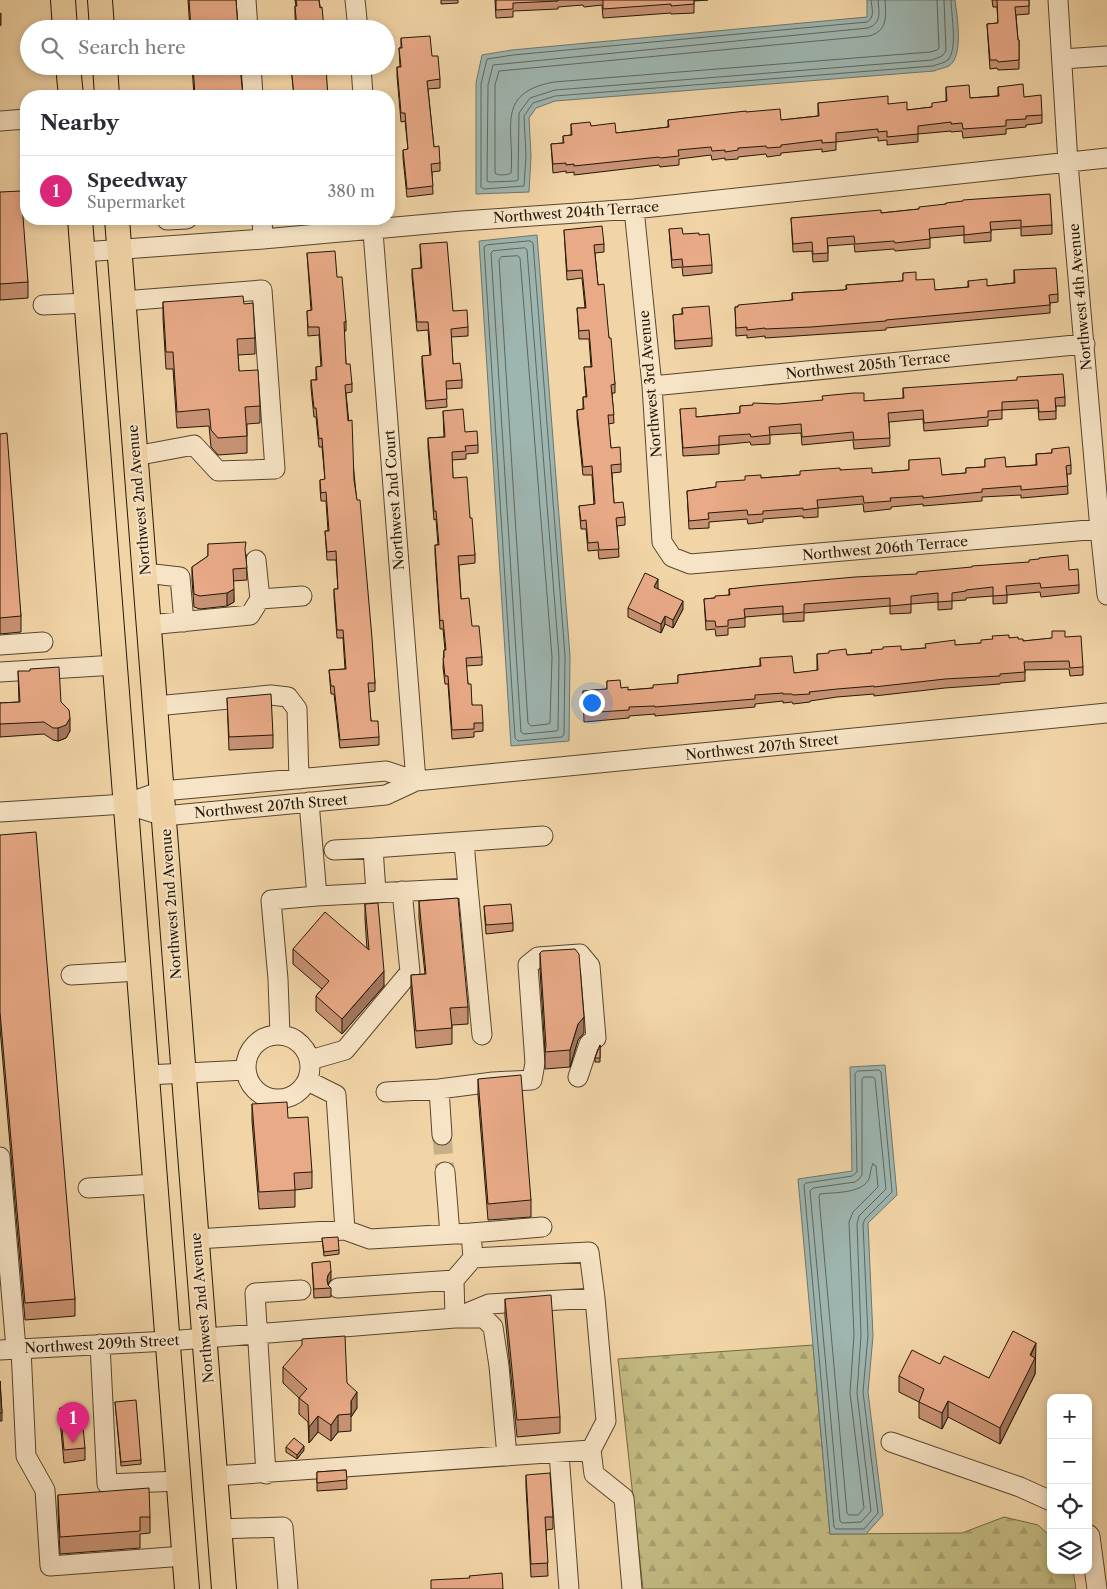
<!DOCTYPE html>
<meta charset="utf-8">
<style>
:root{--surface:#fff;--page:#f2f2f3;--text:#2b2b33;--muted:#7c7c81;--line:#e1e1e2;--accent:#db2777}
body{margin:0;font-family:"Libre Caslon Text",serif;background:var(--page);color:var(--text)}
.controls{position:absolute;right:15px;bottom:15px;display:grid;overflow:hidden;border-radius:10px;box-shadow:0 2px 8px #0003}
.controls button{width:45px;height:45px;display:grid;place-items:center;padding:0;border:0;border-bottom:1px solid var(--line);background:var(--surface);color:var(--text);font:25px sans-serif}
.you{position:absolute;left:591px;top:702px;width:18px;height:18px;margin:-12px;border:4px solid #fff;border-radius:50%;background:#1a73e8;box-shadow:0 0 0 8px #1a73e833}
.badge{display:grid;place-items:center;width:32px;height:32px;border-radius:50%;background:var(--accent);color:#fff;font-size:16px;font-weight:700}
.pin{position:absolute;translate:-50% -41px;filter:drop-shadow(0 1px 2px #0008)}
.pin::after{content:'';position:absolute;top:26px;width:18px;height:15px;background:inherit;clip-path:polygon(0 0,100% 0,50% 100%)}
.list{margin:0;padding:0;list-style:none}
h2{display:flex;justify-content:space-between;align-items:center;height:65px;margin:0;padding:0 20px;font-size:21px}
h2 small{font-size:16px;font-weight:400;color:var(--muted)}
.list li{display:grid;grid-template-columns:32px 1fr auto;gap:15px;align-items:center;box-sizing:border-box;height:70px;padding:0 20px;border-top:1px solid var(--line)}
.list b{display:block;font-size:19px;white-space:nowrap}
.list p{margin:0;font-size:16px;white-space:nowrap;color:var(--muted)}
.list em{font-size:16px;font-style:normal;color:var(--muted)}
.icon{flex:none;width:28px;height:28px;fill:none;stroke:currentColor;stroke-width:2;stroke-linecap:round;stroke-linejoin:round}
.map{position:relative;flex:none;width:1107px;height:1589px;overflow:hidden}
.search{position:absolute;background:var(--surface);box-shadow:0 2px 8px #0003;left:20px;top:20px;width:375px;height:55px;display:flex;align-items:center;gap:12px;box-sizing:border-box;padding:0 18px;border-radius:28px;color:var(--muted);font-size:19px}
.panel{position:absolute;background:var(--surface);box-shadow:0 2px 8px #0003;left:20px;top:90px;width:375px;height:135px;border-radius:20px}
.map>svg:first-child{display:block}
.forest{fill:url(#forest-firs);stroke:#736944}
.water{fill:#9eb6b1;stroke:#6d766d}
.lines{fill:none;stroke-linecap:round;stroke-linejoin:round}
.shore{stroke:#60665c;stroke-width:1}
.minor-tunnel{stroke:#c9af87;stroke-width:19;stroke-dasharray:19 9;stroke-linecap:butt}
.minor-casing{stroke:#57462f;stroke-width:21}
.major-casing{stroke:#231707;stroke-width:26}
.minor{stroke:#f7e4c6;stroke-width:19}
.major{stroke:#f2d5a7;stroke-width:24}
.wall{fill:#c89274;stroke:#231707}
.shaded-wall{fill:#a3775e;stroke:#231707}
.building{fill:#e9aa87;stroke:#231707}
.labels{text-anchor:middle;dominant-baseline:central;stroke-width:4;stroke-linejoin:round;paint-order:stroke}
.street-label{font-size:14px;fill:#231707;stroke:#f7e4c6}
</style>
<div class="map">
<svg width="1107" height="1589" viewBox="0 0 1107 1589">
<defs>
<pattern id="forest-firs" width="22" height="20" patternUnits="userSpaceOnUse" patternTransform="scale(1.25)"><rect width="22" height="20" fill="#c3bb82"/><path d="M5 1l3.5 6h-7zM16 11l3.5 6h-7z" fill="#a7a06f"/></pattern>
</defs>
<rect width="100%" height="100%" fill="#f2d5a7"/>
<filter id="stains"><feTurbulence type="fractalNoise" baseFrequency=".004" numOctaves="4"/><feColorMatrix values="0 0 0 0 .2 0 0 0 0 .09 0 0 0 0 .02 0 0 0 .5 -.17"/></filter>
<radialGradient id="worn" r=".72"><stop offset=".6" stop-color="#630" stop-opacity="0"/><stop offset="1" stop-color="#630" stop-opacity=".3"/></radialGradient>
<!-- forest -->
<path class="forest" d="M813,1345L830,1534L962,1533L1004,1517L1038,1525L1051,1537V1570H1073L1076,1589H643L618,1359Z"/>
<!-- water -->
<path class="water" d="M867,0H955C957,16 964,56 949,66C945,68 938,69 934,71L555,101L536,108L529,118L531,156L529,192L476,194V83L482,55L512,50L867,17Z
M537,235L570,656L569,741L511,746L479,241Z
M885,1065L897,1195L868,1223L873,1336L868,1392L883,1515L866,1534H830L798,1179L852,1171L850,1067Z"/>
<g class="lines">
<!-- shore -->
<path class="shore" d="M871,0C872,8 875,18 867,22L513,55L487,59L481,84V187L484,189L524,186L526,156L524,116L533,103L555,96L933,66C938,64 944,63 948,60C958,49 951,14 951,0
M878,0C879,12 882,23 868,28L493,65L488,85L487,181L490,182L516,181L518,180L519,113L530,98L555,90L932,60L942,56L946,51L944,0
M885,0C886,16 888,31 869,36L499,71L495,85V173C498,176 508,175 511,173C515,129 494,93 554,82L930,52L937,50L939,48L937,0
M530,241L533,243L565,656L564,734L562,737L518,741L515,738L484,247L487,245Z
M525,248L527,250L559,657L558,730L556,731L524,734L521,732L491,253L493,251Z
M518,256L520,258L552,657L550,723L548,724L531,726L528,723L499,260L501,257Z
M858,1071L879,1070L881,1072L892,1192L865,1219L863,1224L868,1335L863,1392L878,1513L864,1529H836L834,1527L804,1185L806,1183L852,1176L857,1172L855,1074Z
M864,1077H873L875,1079L886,1189L859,1216L857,1224L861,1335L857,1393L871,1511L861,1522L842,1523L840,1521L810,1191L813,1188L855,1182L859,1179L862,1175V1080Z
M873,1164L876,1166L878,1187L853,1212L849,1222L854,1335L850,1393L864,1508L858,1515H849L847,1513L819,1197L820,1194C835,1192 861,1194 869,1179C871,1174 870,1168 873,1164Z"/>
<!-- minor-tunnel -->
<path class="minor-tunnel" d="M442,1135L445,1172"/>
<defs>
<path id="minor" d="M246,0L248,29
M355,0L358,29
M1058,0L1068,163L1100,529L1107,595
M1062,59L1107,56
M251,66L253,96
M361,66L363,96
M0,121L26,119
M634,209L652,386L662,542L672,557L690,564L1100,529
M167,219V220L187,219
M262,219L263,239
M372,219L416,781
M83,252L263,239L462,221L634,209L1107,158
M123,301L262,290L275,469L218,471L194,445L135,456
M43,305L87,303
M652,386L1085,344
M256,560L260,599
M145,573L180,577L184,622
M149,625L250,615L260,599L302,596
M0,645L43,642
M0,672L116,665
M156,706L271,695L288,697L297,709L299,779
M125,804L164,816L386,795L416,781L1107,713
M0,812L125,804L162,791L386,771L416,781
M464,842L468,888
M334,850L373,848
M376,893L373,848L543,836
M317,896L468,888L482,1035
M71,975L139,971
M246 1067a32 32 0 1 1 64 0a32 32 0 1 1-64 0Z
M280,1035L278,979L271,900L317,896L309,802
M310,1060L345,1050L410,972L402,891
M147,1075L246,1070
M308,1081L336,1095L345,1230
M439,1089L493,1082L532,1080L535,1063L528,965L538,957L580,954L590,966L596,1038L589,1044L578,1077
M386,1092L439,1089L442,1135
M0,1157L16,1349
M445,1172L450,1234
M88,1188L156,1184
M471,1233L542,1227
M196,1239L345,1230L370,1239L471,1233L473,1258
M338,1288L454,1280
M100,1344L107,1484L179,1481
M21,1349L26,1456L45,1490L50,1566L184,1556
M0,1350L168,1341L455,1318L489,1304L595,1298L606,1421L591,1450
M891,1442L1020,1487L1051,1501
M559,1453L569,1589
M507,1456L499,1366L493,1327L484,1318H455L454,1280L473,1258L589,1252L595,1298
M266,1474L255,1293L301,1290
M215,1476L591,1450L594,1474L624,1498L632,1589
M219,1529L283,1527L288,1589
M1088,1534L1090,1536L1097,1589"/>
<path id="major" d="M63,0L65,29
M100,0L102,29
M68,66L71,96
M105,66L107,96
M80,219L187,1589
M117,219L224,1589"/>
</defs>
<!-- minor casing -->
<use href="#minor" class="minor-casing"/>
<!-- major casing -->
<use href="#major" class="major-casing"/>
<!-- minor -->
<use href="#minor" class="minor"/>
<!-- major -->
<use href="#major" class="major"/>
</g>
<!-- wall -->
<path class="wall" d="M188,0H236L238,29H190Z
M295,0H319L324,29H296L295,15V6H296Z
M441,0H458V3L441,4Z
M495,0H708L694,1V13L671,14V13L603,18L602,5L584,7L583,5L558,7V9L513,11V17L496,18Z
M992,0H1029V14L1016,15L1018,40H1019V69L998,70L997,68L990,69L987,24L998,23L997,7H993Z
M401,38L432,56L440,79V88L428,89L434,147L440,163V171L432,172L433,194L407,197L403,158V150L408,149L405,121L401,122L397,76V67H400L399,48H401Z
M192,66H240L243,96H194Z
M291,66H319V70L328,96H294Z
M946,87L970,98L998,96V87L1024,97L1042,115V123L1026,125V127L1006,129V134L963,138L962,131L951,132V131L918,134V142L887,145V140L878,141V137L836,142V150L822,152V149L781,153V155L767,157L766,154L738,157V159L725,160V158L712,160L711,155L679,159V165L660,167L659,165L574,175V172L566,173V171L553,173L551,144L563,143V136L571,135V124L591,126L616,133L668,127V120L746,112L781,120L818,116V103L888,104L907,110L932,107L946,101Z
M0,192L28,282V298L0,300Z
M946,204L1052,225V234L1021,236V228L991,230V241L964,243V235L930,238V248L895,251L894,249L855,252L854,244L828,246V261L813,262L812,251L793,252L791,218L881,213L919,209Z
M669,229L683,234L712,265V273L683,276L682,267L672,268Z
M564,230L604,244V252L595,253L598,285L609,338L615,384V393H612L614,423L608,424L611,448L621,464V472L612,473L614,503L625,517V525L617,526L619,557L599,559L598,550L588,551L586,529H581L579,506L594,505L592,475H583L577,418V410L583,409V397H586L584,367H591L589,339H579L577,308H585L582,278L567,280Z
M420,244L453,311L468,327V336L451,337L453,364L462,380V388L446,389L447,407L426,409L422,365V356H430L428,330L417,331L412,277V269L421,268Z
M307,253L337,277L346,322V331H344L346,364L352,384V392L346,393L375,683V691L368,692L371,721L379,737V745L340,748L334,694H331L329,670L345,669L343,638H337L334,597V589H338L336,560H327L325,531H328L326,501H321L320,488V480H325L322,447H319L316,417H314L311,388V380H316V367H321L319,335L308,336L307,311L311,310Z
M1014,270L1058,294V302L1050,303V313L886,328V330L811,335L765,338V336L747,338V335L736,336L735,307L792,300V293L844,290L846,289V285L903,281V273L935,290L968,287V281L987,286L1014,283Z
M163,302L244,304L255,338V354L238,355L239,371L260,406V423L247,424V453L218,455L211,447L209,426L177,428L173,369H166L163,318Z
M682,308L712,338V346L675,349L673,315L682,314Z
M903,388L1065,397V406H1056V419L1039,420L1038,408L1002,410V419L988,420V426L924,431L923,419L889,422L890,446L854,449L853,440L802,445L801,433L770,435V444L751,445L750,442L719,445V454L683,456L680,409L696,417L740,413V406L864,401L903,399Z
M443,411L478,445V453L466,454V459L452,460L453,478L470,518L475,555V563L459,565L461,599L482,657V665L466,666L468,684L472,705L483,723V731L474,732V737L452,739L448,684H445L443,667L444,650H445L443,629H440L435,553V545H438L436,519L434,520L428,447V438L444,437Z
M0,434L21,616V632L0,634Z
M1052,449L1071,465V474H1067L1068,494L1021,498V495L982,497V501L923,506V504L891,507V509L864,512L863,504L818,508V517L803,518V516L763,519V522L748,524L747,519L709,522V528L689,529L687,491L716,487L761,478L800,475L840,470L872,473L909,470V460L942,475L966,473V468L985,467V459L1006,467L1036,465V454L1052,453Z
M208,544L246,554L247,580L233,581L234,602L227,606L200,609L194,607L192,580V567L208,556Z
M1069,570L1079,585V593L1041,597L1040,592L1007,595V603L993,604V596L966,598V600L952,601V609L938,610V602L911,604V613L890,614V606L804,613V621L783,622V614L745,617V627L728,628V635L716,636L715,629L706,630L704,599L715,598L729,595V589Z
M658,588V589L683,609L673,628L665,624L661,633L628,617V608Z
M1065,637L1083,667V675L1070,676L1069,669L1025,670V681L1000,683V684L945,688L874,696V694L837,697L810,701V702L793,704L792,702L783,703V701L755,704V707L655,716V714L629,716V718L584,722L583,691L607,689V681L621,688L628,690L653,688L678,683V675L760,666V658L794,673L817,671V654L847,655L981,643L1009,638L1018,639L1023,641Z
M18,671L61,702L70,731L66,738L58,741L53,740L44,734L0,737V703L19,702Z
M227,698L273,735V748L229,750Z
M0,835L75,1299V1316L25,1320L0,1028Z
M419,901L468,1007V1024L452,1025V1044L416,1048L411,992V975L425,974L419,918Z
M365,904L384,986L342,1034L316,1011V996L322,989L293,964V949H367L365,919Z
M484,906L513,923V931L486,934Z
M540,953L584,1033L578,1040L570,1067L545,1069V1052L540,970Z
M600,1045V1062H595V1058Z
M478,1079L531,1200V1217L488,1220L478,1095Z
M252,1104L288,1118L312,1172V1188L295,1190V1207L259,1209L252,1121Z
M322,1238L339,1250V1254L324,1256Z
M312,1263L331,1280L328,1283V1285L331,1288V1297L314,1298Z
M505,1299L560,1417V1433L517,1437L505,1316Z
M1036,1359L1035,1360V1374L1000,1444L948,1417L942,1429L919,1418V1402L899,1392V1376L940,1364L989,1378Z
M283,1367L347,1383L357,1408L351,1417V1431L338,1432L331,1441L318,1432L309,1443L308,1422L299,1414V1398L283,1383Z
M0,1381L2,1413V1421H0Z
M115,1402L141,1460V1464L121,1466Z
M60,1408L85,1448V1460L64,1463L60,1420Z
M286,1447L304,1450L297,1459L286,1452Z
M346,1470L347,1489L317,1491V1472Z
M526,1475L553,1517V1529L546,1530L548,1576L531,1577L526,1487Z
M58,1495L150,1517V1533L140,1534V1548L60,1554L58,1511Z"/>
<!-- shaded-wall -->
<path class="shaded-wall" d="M1,13V25L0,26V14Z
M658,579V588L654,596V587Z
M234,589V602L227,606V593Z
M683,601V609L673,628V620Z
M665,616V624L661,633V624Z
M70,718V731L66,738L58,741V728Z
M384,971V986L342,1034V1019Z
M584,1017V1033L578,1040L570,1067V1050L578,1024Z
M331,1271V1280L328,1284L327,1280L328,1275Z
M1036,1343L1035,1374L1000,1444V1428Z
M357,1392V1408L351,1417V1401Z
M948,1401V1417L942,1429V1413Z
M338,1415V1432L331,1441V1425Z
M318,1416V1432L309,1443V1427Z
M304,1446V1450L297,1459V1455Z"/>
<!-- building -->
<path class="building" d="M189,0H236L238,29H191Z
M296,0H319L320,8L322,7L324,29H297L295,6H297Z
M496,0H558V1L513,3V9L496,10Z
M603,0H694V4L671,6V4L603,9Z
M997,0H1029V6L1015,7L1018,40H1019V60L998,62L997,60H990L987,24L998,23Z
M430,36L432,56H438L440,79L427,81L434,147L439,146L440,163L431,164L433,186L407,189L403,150L408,149L405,113H401L397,67H401L399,48H402L401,38Z
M193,66H240L243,96H195Z
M291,66H319V70L326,69L328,96H294Z
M1023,84L1024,97L1041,95L1042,115L1026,116V119L1006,120V126L963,129L962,123L951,124V122L918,126V134L887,137V131L878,132V129L836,133V142L822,143V140L781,145V147L767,148L766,146L738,148V150L725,152V150L712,151L711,147L678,150L679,156L660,158L659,157L574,166V164L566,165V163L553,164L551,144L564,143L563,136L572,135L571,124L590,122L591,126L615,123L616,133L669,127L668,120L746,111V112L780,109L781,120L819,116L818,103L888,96V104L907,102V110L932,107V103L947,101L946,87L969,85L970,98L999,96L998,87Z
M21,191L28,282L0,284V192Z
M1050,194L1052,225L1021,227V220L990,222L991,232L964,235V226L929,229L930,239L895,243L894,241L855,244L854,236L827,238L828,253L813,254L812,242L793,244L791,218L881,210V213L919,209V207L946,204V203L963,201V200Z
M602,226L604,244L594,245L598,285L604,284L609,338H611L615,384L611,385L614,415H608L611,448L620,447L621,464L611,465L614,503L623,502L625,517L616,518L619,549L599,550L598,542L588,543L586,520L581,521L579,506L595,504L592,466L583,467L577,410L584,409L583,397H587L584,367H592L589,330L579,331L577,308H586L582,270L567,271L564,230Z
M682,228L683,234L699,233V235L709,234L712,265L683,267L682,259L672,260L669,229Z
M447,242L453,311L467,310L468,327L451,329L453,364L460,363L462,380L446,381L447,399L426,401L422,356L431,355L428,322H417L412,269L422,268L420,244Z
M335,251L337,277H342L346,322H344L346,364H350L352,384L345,385L348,421L352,420L354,480L357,500H360L372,638L375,683H368L371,721H378L379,737L340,740L334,686H331L329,670L346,669L343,630H337L334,589H338L336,551L327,552L325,531H329L326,492L321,493L320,480L325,479L322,438L319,439L316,408H314L311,380H317L316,367L322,366L319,327H308L307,311L312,310L307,253Z
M1056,268L1058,294L1049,295L1050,305L886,320V321L811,327L765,329V328L747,330V327L736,328L735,307H738V305L793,300L792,293L844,290L847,289L846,285L903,281V273L916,272V280L934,279L935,290L969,287L968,281L987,279V286L1015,283L1014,270Z
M243,296L244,304L253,303L255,338L237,339L239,371L258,370L260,406L245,407L247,436L218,438L211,430L209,409L177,412L173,352H166L163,302Z
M709,306L712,338L675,341L673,315L683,314L682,308Z
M1063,374L1065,397L1055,398L1056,411L1039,412L1038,400L1002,402V410L988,411V417L924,423L923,410L888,413L890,438L854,440L853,432L802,437L801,424L769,427L770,435L751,437L750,434L719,436V445L683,448L680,409L696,408V417L740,413V406L753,405V403L778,404L823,400L822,396L854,393H864V401L904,398L903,388L1017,380V377Z
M463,409L465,432L477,431L478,445L465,446L466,451L452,452L453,478L467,477L470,518H472L475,555L458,556L461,599L469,598L472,626H479L482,657L466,658L468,684H471L472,705H482L483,723H474V729L452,730L448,676H445L443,658H444V650H446L443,620L440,621L435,545H439L436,511H434L428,438L445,437L443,411Z
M7,433L21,616L0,618V434Z
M1069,447L1071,465L1066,466L1068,486L1021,490V486L982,489V492L923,498V496L890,498L891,501L864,503L863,496L817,500L818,508L803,510V508L763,511V514L748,515L747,510L708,513L709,519L689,521L687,491L716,487V482L745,480V476L761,475V478L800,475V471L840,468V470L872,468V473L909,470V460L940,458L942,475L966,473V468L985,467V459L1005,457L1006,467L1037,465L1036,454L1052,453V449Z
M246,542L245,549L247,568L233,569L234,589L227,593L200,596L194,594L192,567L208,556V544Z
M1068,555L1069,570L1078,569L1079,585L1041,588L1040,583L1006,586L1007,595L993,596V587L966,590V591L952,593V601L938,602V593L911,596V604L901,605L890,606V598L804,604V612L783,614V606L744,609L745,618L728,620V626L716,627L715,621H706L704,599L715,598V596L730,595L729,589L755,586L855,577L917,574V572L972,567V566L1029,562V560L1039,559V558Z
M645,573L658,579L654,587L683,601L673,620L665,616L661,624L628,608Z
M1052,631H1065V637L1081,636L1083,667L1070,668L1069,661L1024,662L1025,672L1000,674V676L945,679L874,687V686L837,689L809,692L810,694L793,695L792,694H783V693L755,695V699L655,707V706L629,707V710L584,713L583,691L607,689V681L620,680L621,688L628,687V690L653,688V685L678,683V675L761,666L760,658L792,656L794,673L818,670L817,654L829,653V651L846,649L847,655L872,653L871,650L883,649V647L901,646V650L926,648L925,644L955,640V645L981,643V640L993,639L992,636L1009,635V638L1018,637V639H1023V641L1052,638Z
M59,667L61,702L69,710L70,718L66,725L58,728H53L44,722L0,724V703L20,702L18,671H30V669Z
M271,694L273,735L229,737L227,698Z
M36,832L75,1299L25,1303L0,1012V835Z
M458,898L468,1007L450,1008L452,1028L416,1031L411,975L426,974L419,901Z
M378,903L384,971L342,1019L316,996L329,981L293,949L325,912L369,950L365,904Z
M511,904L513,923L486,925L484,906Z
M575,949L579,954L584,1017L578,1024L570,1050L545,1052L546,1046L540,953L542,951Z
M600,1045V1058H595Z
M521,1075L531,1200L488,1204L478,1079Z
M287,1102L288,1118L308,1117L312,1172L294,1173L295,1190L259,1192L252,1104Z
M338,1237L339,1250L324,1252L322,1238Z
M330,1261L331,1271L328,1275L327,1280L328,1285L331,1288L314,1289L312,1263Z
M551,1295L560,1417L517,1420L505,1299Z
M1013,1331L1036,1343L1030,1355L1035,1358L1000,1428L948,1401L942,1413L919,1402L924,1389L899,1376L912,1350L940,1364L944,1356L989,1378Z
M345,1336L347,1383L357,1392L351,1401V1414L338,1415L331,1425L318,1416L309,1427L308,1405L299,1398L307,1389L283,1367L302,1345V1339Z
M0,1381L2,1413H0Z
M136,1400L141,1460L121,1462L115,1402Z
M81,1405L85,1448L64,1450L60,1408Z
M294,1438L304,1446L297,1455L286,1447Z
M346,1470L347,1480L317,1483V1472Z
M550,1473L553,1517H545L548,1563L531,1564L526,1475Z
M149,1488L150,1517H140V1531L60,1537L58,1495Z
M502,1573L503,1589H431V1580L470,1578L469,1576Z"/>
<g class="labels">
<!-- street labels -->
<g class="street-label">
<text transform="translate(576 212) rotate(-4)">Northwest 204th Terrace</text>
<text transform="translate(1080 297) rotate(-95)">Northwest 4th Avenue</text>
<text transform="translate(868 365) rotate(-6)">Northwest 205th Terrace</text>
<text transform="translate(650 384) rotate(-95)">Northwest 3rd Avenue</text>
<text transform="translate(139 500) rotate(-95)">Northwest 2nd Avenue</text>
<text transform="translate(394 500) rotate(-94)">Northwest 2nd Court</text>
<text transform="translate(885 548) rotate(-5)">Northwest 206th Terrace</text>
<text transform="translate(762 747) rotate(-6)">Northwest 207th Street</text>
<text transform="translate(271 806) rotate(-5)">Northwest 207th Street</text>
<text transform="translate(171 904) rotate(-94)">Northwest 2nd Avenue</text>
<text transform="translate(202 1308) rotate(-95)">Northwest 2nd Avenue</text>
<text transform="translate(102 1344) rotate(-3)">Northwest 209th Street</text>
</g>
</g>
<rect width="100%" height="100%" filter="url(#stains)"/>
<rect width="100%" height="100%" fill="url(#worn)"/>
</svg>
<div class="controls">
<button>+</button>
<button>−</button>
<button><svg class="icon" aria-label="locate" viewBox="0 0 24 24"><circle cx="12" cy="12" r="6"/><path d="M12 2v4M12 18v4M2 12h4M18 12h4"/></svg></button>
<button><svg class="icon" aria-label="layers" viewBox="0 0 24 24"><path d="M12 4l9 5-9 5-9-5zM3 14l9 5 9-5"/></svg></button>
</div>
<div class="you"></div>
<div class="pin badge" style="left:73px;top:1443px">1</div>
<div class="search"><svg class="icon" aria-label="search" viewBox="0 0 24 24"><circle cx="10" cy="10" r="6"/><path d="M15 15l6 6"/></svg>Search here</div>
<section class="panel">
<h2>Nearby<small></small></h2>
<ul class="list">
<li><span class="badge">1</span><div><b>Speedway</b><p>Supermarket</p></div><em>380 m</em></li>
</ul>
</section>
</div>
